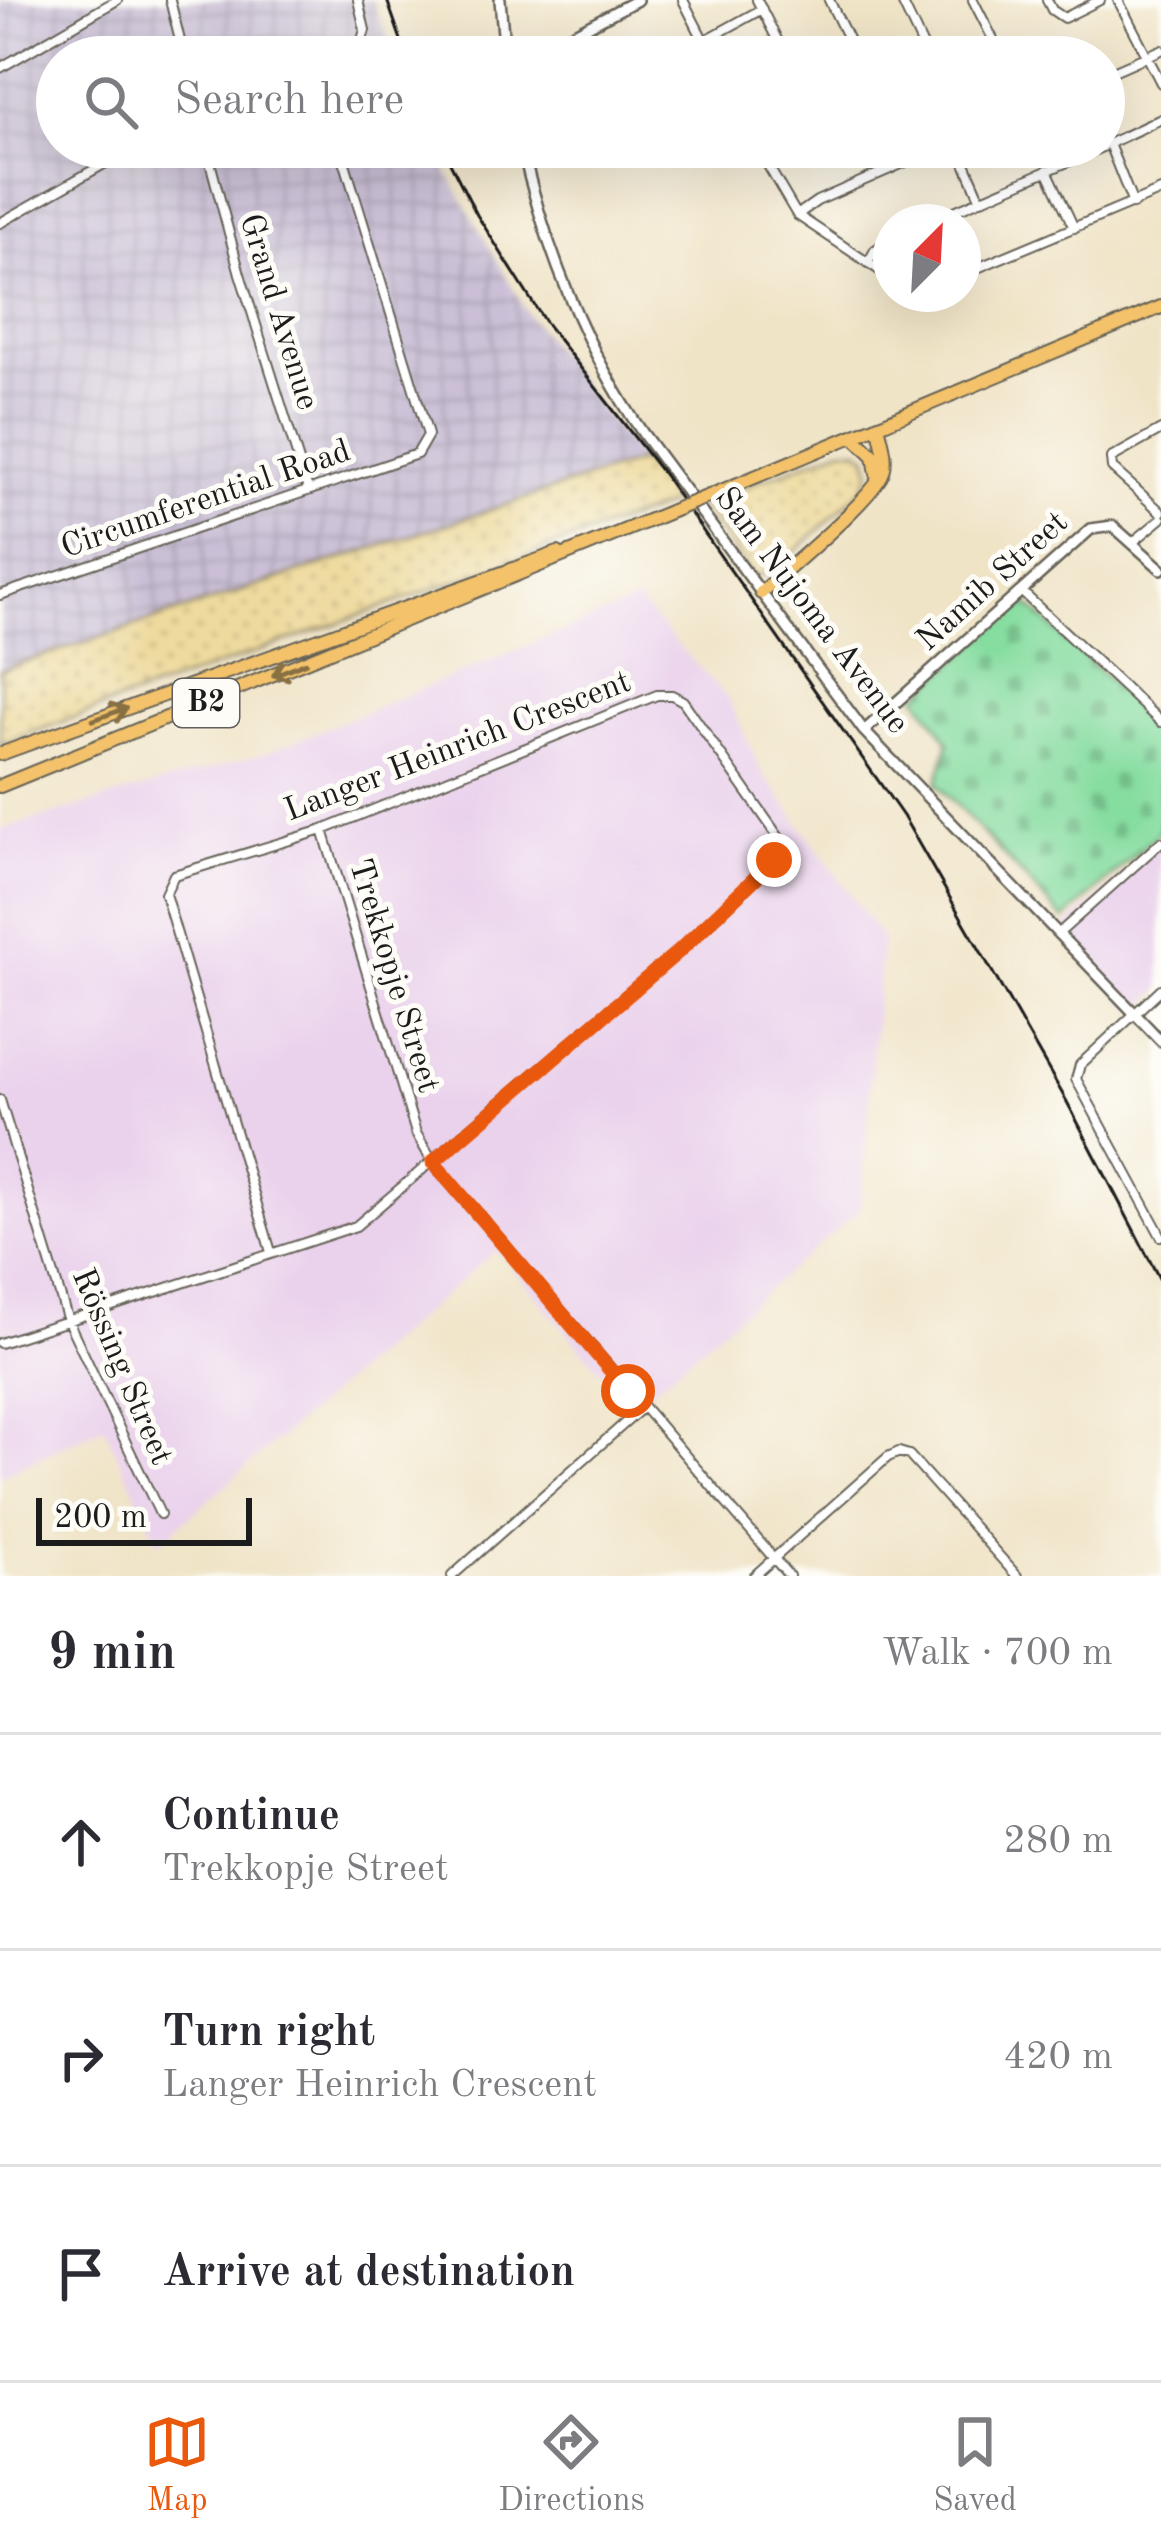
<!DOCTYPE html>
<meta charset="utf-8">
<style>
:root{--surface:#fff;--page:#f2f2f3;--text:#2b2b33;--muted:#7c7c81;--line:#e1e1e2;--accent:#ea580c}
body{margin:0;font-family:"Old Standard TT",serif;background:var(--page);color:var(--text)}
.compass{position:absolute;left:873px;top:204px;width:108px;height:108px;border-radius:50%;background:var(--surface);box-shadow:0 12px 48px #0002;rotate:24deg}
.scale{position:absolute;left:36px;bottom:30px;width:216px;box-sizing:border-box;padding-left:12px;border:6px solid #1c1c1c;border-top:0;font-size:33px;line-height:42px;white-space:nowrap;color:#1c1c1c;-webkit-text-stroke:9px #fdfcf7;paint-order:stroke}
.stop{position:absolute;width:36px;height:36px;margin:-27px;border:9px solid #ea580c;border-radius:50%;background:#fff}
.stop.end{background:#ea580c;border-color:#fff;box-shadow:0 3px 12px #0008}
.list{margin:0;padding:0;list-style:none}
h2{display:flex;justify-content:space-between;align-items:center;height:156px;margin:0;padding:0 48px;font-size:51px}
h2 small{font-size:39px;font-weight:400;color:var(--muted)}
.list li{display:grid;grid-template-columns:78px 1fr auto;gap:36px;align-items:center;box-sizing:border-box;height:216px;padding:0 48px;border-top:3px solid var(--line)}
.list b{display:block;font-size:45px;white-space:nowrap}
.list p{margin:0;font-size:39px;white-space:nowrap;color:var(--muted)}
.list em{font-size:39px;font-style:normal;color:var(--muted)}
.icon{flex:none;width:66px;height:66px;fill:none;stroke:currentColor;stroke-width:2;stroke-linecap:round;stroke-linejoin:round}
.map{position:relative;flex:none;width:1161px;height:1576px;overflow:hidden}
.search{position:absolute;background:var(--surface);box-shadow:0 12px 48px #0002;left:36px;right:36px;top:36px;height:132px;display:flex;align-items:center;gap:30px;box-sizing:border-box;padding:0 42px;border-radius:66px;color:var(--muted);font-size:45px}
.sheet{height:804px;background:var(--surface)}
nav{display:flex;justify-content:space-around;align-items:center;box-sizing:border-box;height:168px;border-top:3px solid var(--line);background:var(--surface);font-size:33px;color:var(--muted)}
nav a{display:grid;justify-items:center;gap:6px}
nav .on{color:var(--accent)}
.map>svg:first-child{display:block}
.built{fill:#ead1ec}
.industrial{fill:url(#industrial-grid)}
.sand{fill:url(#sand-dots);stroke:#857b5d;stroke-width:3}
.cemetery{fill:url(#cemetery-stones);stroke:#517c5e;stroke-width:3}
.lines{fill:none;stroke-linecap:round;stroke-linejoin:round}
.minor-casing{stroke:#666258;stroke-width:12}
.tertiary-casing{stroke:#666258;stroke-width:14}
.trunk-casing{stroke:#666258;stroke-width:16}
.minor{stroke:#fff;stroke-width:8}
.tertiary{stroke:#fff;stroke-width:9}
.trunk{stroke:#f3c26a;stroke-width:12}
.rail{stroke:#1c1c1c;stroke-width:3}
.trunk-bridge-casing{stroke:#666258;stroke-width:16;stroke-linecap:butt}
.trunk-bridge{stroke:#f3c26a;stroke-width:12}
.oneway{stroke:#886f43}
.route{stroke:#ea580c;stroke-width:15}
.labels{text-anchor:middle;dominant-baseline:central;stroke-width:10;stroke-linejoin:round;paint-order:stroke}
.shield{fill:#fdfcf7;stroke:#605f5e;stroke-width:3}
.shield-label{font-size:30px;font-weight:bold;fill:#1c1c1c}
.street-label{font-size:33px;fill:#1c1c1c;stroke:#fdfcf7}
</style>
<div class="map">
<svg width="1161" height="1576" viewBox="0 0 1161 1576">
<defs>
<pattern id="industrial-grid" width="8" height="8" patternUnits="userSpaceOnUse" patternTransform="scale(3)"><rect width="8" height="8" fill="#cabfd6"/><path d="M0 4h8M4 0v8" fill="none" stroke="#ada4b7"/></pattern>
<pattern id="sand-dots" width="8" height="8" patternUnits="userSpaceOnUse" patternTransform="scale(3)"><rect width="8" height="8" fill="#eeda9e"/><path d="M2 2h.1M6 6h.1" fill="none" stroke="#ccba88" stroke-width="1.8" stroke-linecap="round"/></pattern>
<pattern id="cemetery-stones" width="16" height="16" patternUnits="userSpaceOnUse" patternTransform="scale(3)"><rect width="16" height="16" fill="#86dda0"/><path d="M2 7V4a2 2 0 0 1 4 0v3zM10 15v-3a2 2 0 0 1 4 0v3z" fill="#73bd89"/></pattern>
</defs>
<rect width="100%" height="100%" fill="#fdfcf7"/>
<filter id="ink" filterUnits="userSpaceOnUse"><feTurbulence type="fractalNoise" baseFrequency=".00833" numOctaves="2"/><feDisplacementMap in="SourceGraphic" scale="24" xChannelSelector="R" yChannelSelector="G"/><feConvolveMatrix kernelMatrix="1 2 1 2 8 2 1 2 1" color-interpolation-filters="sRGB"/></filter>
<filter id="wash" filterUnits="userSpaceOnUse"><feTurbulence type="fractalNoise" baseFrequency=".004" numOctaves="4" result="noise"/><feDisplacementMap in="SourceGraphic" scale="48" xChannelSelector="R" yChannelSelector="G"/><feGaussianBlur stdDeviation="2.7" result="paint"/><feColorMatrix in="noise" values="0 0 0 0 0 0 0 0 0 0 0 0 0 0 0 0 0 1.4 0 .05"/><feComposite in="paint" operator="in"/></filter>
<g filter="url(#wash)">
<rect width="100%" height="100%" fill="#f0e4c7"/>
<!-- built -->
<path class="built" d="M637,601L729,700L760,769L882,938L860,1209L632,1407L496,1250L159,1543L104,1426L0,1476V830L265,753Z
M1161,842V989L1137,1013L1058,934Z"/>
<!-- industrial -->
<path class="industrial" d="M0,0H372L395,57H57V147H433L528,315L640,461L0,670Z"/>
<!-- sand -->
<path class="sand" d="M843,448L858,449L867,455L871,470L864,487L771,575L754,576L699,505Z
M640,461L680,501L0,744V670Z"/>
<!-- cemetery -->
<path class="cemetery" d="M1019,605H1029L1161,729V831L1064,920L937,784L949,742L917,696Z"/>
</g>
<g filter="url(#ink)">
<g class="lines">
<defs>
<path id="minor" d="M170,0L184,57
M683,0L712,57
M757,0L786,57
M829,0L857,57
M901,0L928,57
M1047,0L1052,10L1064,18L1100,0
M1118,0L1161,83
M704,41L762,9
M320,57L361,43L365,30L358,0
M969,57L992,45L993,39L973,0
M0,68L117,0
M1104,75L1161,50
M1108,144L1161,119
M1109,144L1133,204
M206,147L240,274L308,490
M757,147L797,215L891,278
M958,147L981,200
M1047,170L1074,228
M797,215L817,201L940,147
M929,222L1102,147
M0,223L134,147
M868,263L875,250L891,239
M963,274L1161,191
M1161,430L1111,458L1112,468L1161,512
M1132,543L1161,519
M1022,592L1161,722
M0,595L417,454L428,435L340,147
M323,830L416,1133L432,1161L789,1576
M1058,934L1161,842
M1161,989L1080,1065L1076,1079L1161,1236
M0,1100L68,1321L160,1514
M0,1343L356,1226L679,951L774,861L780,839L683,701L672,695H657L323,830L174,875L165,894L271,1252
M452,1576L642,1408
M754,1576L888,1457L899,1452L909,1455L1017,1576"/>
<path id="tertiary" d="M500,0L505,57
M529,57L637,0
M522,147C545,247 585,350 644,435L864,731L1161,1041
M864,731L1091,529L1113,526L1161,569"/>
<path id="trunk" d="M853,436L874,456L877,474
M719,492L1161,307
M761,593C785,571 874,498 883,472C888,458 881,439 878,425
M0,754L558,553
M0,786L672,511"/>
</defs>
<!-- minor casing -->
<use href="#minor" class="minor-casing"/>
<!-- tertiary casing -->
<use href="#tertiary" class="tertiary-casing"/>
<!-- trunk casing -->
<use href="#trunk" class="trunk-casing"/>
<!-- minor -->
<use href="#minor" class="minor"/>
<!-- tertiary -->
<use href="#tertiary" class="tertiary"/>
<!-- trunk -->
<use href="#trunk" class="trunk"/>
<!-- rail -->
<path class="rail" d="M387,0L407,57
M442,147L477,215L545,322L663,474L903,816L1066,1100L1161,1282"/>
<defs>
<path id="trunk-bridge" d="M672,511L719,492"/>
</defs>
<!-- trunk-bridge casing -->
<use href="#trunk-bridge" class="trunk-bridge-casing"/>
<!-- trunk-bridge -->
<use href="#trunk-bridge" class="trunk-bridge"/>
</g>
<!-- one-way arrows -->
<defs><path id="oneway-shaft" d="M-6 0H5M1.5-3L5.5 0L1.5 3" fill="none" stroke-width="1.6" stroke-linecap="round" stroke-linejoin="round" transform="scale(3)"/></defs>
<g class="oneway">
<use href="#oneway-shaft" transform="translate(289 669) rotate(158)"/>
<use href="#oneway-shaft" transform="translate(110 714) rotate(-20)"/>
</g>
</g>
<g class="lines" filter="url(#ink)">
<!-- route -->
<path class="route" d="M628,1391L433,1162L679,951L774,860"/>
</g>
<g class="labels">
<!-- shield labels -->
<rect class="shield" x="173" y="679" width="66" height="48" rx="9"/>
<g class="shield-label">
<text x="206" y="703">B2</text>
</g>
<!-- street labels -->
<g class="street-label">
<text transform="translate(278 312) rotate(73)">Grand Avenue</text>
<text transform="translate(206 500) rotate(-19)">Circumferential Road</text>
<text transform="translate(993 582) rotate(-42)">Namib Street</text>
<text transform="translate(811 611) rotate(53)">Sam Nujoma Avenue</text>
<text transform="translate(458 747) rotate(-21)">Langer Heinrich Crescent</text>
<text transform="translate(393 976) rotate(73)">Trekkopje Street</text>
<text transform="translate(121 1367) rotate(67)">Rössing Street</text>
</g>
</g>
</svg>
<svg class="compass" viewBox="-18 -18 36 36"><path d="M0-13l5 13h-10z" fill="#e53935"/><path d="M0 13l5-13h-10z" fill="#7c7c81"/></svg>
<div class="scale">200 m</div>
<div class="stop" style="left:628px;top:1391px"></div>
<div class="stop end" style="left:774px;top:860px"></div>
<div class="search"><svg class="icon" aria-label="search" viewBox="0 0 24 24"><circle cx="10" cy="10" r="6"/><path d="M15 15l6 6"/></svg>Search here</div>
</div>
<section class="sheet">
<h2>9 min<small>Walk · 700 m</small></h2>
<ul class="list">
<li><svg class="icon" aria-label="ahead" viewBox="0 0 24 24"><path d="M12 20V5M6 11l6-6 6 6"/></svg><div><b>Continue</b><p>Trekkopje Street</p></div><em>280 m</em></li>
<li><svg class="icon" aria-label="right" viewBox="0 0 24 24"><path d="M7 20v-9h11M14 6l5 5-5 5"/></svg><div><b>Turn right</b><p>Langer Heinrich Crescent</p></div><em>420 m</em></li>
<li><svg class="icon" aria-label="arrive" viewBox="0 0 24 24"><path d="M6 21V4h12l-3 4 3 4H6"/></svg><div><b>Arrive at destination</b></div></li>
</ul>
</section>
<nav>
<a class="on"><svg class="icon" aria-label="map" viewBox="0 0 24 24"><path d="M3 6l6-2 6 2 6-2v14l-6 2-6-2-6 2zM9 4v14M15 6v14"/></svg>Map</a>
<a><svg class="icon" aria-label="directions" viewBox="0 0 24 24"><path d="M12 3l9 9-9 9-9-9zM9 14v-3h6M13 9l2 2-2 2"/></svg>Directions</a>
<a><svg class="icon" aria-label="saved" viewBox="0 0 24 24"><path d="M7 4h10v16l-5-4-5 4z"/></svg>Saved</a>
</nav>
